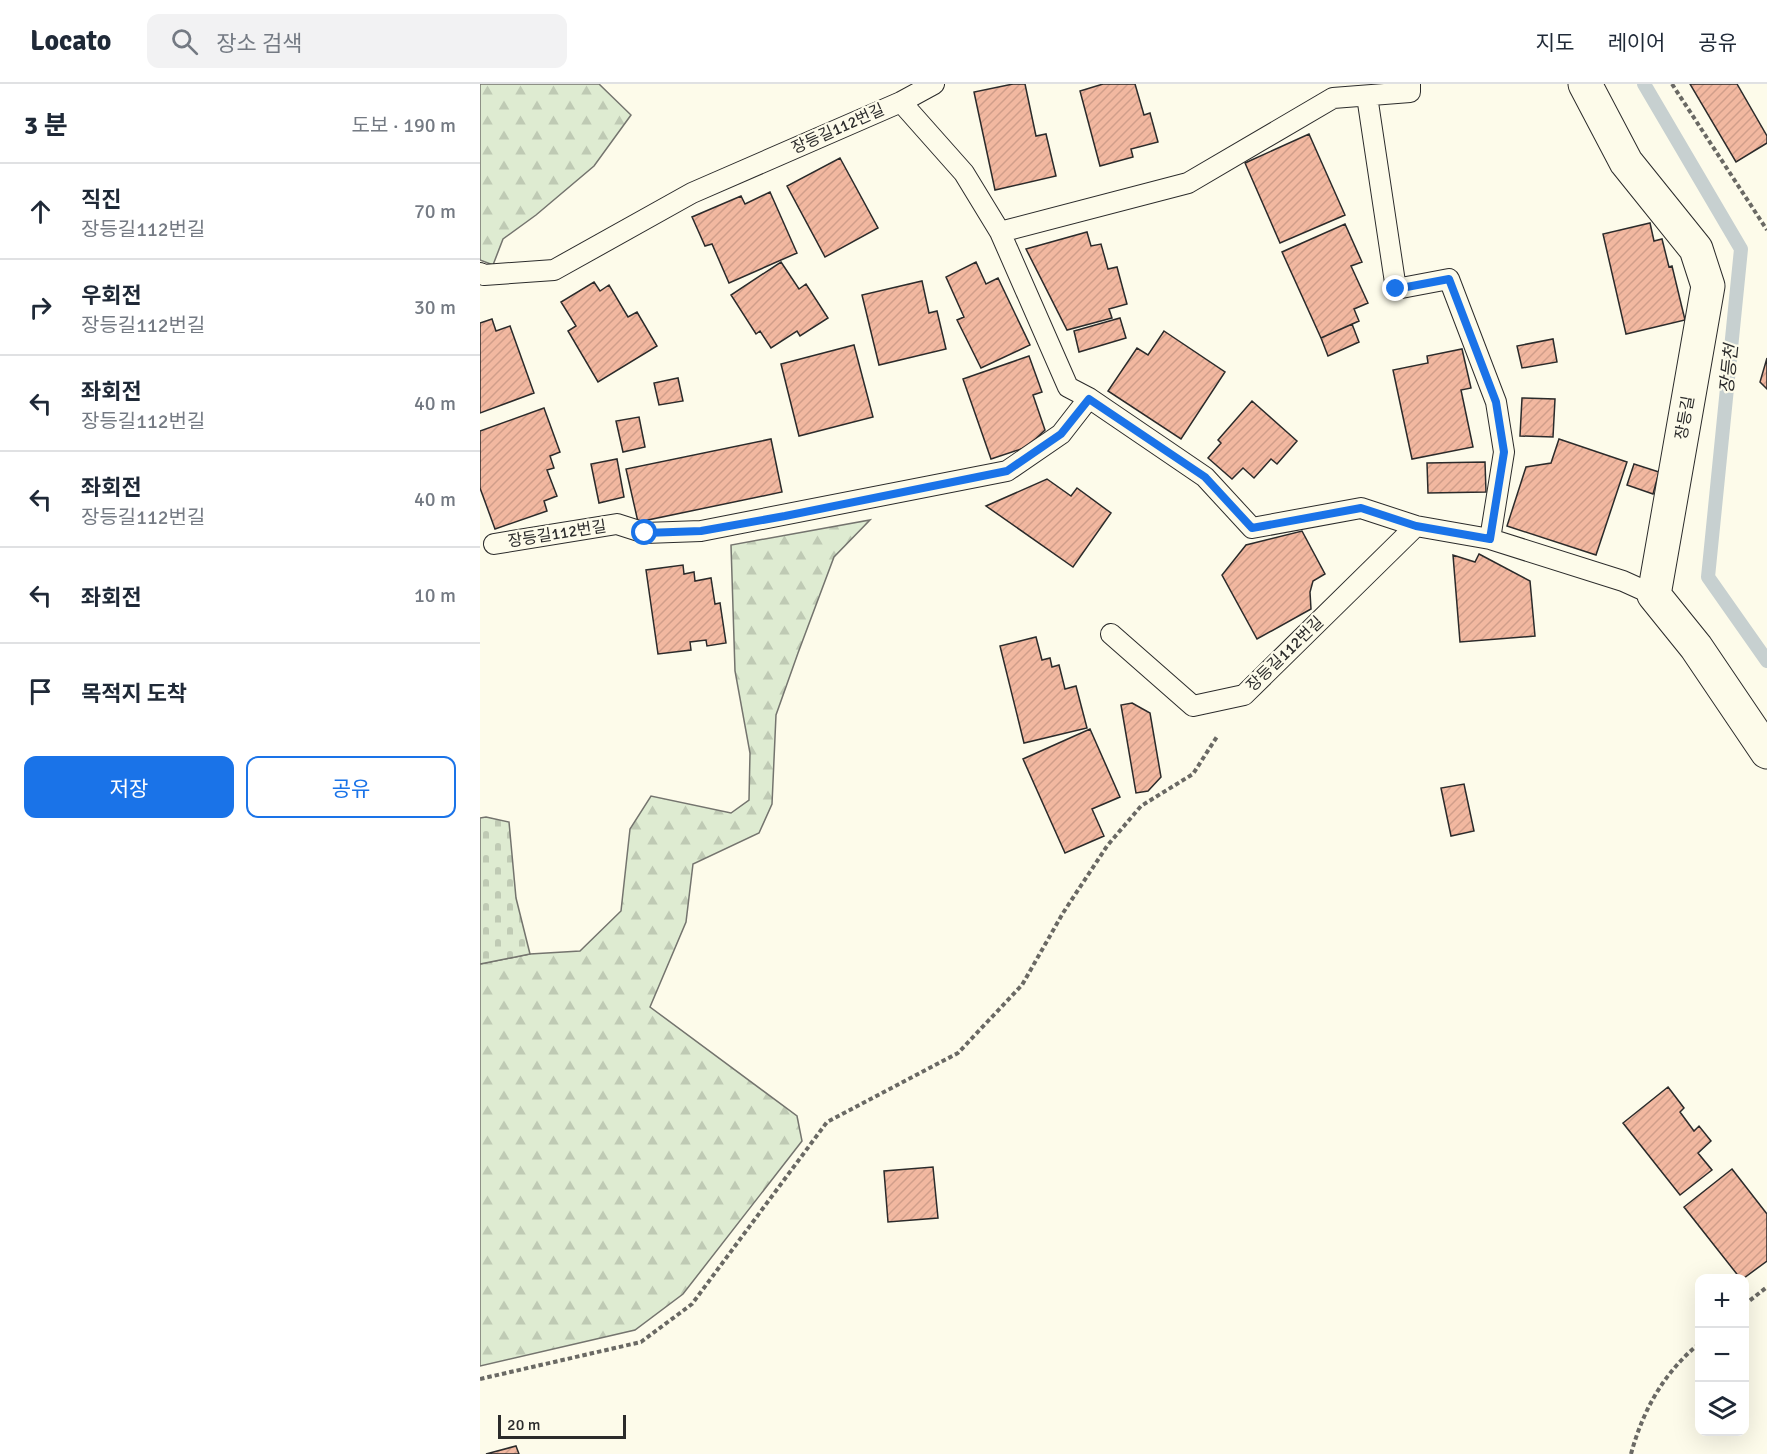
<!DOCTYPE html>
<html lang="ko">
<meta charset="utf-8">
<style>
:root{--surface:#fff;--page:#f2f2f3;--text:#1f2937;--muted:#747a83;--line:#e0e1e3;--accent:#1a73e8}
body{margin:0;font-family:Signika,"Noto Sans KR",sans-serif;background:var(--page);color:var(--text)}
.controls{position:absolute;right:18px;bottom:18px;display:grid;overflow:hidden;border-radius:12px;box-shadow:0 6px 24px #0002}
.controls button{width:54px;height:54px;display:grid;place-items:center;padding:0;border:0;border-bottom:2px solid var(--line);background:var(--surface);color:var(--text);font:30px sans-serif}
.scale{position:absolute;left:18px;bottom:15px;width:128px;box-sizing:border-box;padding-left:6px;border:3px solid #2b2b2b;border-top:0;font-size:16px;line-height:21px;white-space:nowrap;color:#2b2b2b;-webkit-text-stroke:4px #fdfbea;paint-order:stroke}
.stop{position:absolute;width:18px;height:18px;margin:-14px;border:4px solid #1a73e8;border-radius:50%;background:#fff}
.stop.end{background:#1a73e8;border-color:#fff;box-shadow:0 2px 6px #0008}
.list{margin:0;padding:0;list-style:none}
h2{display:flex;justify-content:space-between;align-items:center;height:78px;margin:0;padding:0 24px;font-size:26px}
h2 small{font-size:20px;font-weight:400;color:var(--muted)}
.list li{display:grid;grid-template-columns:39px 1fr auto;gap:18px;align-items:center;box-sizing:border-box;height:96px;padding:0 24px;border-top:2px solid var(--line)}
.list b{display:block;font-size:22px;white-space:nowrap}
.list p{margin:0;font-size:20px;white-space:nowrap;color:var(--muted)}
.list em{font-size:20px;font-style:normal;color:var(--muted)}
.actions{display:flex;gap:12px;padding:18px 24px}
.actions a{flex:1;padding:14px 0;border:2px solid var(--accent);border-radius:12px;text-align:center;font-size:21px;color:var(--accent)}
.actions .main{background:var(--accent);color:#fff}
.icon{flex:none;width:33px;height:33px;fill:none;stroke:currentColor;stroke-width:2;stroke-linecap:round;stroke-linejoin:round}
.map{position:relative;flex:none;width:1287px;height:1370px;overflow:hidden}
header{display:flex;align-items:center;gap:36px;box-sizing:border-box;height:84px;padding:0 30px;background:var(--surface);border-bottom:2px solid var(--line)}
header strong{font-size:28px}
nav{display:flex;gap:33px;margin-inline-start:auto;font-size:21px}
.search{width:420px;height:54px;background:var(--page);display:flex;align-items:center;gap:15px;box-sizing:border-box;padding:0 21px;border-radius:12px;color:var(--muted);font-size:22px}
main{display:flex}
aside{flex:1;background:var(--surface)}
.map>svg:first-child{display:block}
.forest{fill:url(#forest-firs);stroke:#74746e;stroke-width:1.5}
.cemetery{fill:url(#cemetery-stones);stroke:#74746e;stroke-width:1.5}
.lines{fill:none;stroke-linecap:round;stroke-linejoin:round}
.stream{stroke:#c7d0d0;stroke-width:14}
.building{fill:url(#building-hatch);stroke:#2b2b2b;stroke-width:1.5}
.service-casing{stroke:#2b2b2b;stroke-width:22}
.minor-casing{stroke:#2b2b2b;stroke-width:35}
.path{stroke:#6a6964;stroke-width:4;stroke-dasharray:4.5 3;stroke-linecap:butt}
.service{stroke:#fdfbea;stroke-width:20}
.minor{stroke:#fdfbea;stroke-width:33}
.route{stroke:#1a73e8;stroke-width:8}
.labels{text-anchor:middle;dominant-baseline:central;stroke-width:4.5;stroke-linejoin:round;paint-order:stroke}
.street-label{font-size:16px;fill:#2b2b2b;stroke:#fdfbea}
.water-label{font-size:18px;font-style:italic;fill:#2b2b2b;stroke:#fdfbea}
</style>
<header>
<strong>Locato</strong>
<div class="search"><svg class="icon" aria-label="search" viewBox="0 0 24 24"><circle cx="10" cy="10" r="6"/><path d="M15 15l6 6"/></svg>장소 검색</div>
<nav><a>지도</a><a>레이어</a><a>공유</a></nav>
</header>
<main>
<aside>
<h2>3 분<small>도보 · 190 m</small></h2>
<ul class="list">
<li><svg class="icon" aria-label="ahead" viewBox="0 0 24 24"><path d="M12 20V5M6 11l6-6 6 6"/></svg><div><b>직진</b><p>장등길112번길</p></div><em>70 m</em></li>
<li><svg class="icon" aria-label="right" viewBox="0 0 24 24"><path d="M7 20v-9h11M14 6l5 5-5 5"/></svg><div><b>우회전</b><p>장등길112번길</p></div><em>30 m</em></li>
<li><svg class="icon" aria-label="left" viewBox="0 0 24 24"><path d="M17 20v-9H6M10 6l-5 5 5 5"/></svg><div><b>좌회전</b><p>장등길112번길</p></div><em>40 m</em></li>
<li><svg class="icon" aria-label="left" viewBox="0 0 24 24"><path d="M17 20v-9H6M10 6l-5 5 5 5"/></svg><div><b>좌회전</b><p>장등길112번길</p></div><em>40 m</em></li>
<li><svg class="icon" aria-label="left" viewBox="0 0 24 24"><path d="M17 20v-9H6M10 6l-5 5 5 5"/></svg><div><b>좌회전</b></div><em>10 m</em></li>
<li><svg class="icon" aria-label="arrive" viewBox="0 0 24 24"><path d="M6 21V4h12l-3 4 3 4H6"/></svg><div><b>목적지 도착</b></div></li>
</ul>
<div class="actions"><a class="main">저장</a><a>공유</a></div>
</aside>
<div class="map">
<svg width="1287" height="1370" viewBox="0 0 1287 1370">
<defs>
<pattern id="forest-firs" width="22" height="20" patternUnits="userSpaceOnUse" patternTransform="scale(1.5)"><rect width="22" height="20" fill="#deebd1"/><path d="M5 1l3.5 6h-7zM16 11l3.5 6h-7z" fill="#bfcab4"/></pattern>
<pattern id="cemetery-stones" width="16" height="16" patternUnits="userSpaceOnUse" patternTransform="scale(1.5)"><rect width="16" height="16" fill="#deebd1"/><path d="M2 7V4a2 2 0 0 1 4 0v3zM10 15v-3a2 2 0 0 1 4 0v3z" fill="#bfcab4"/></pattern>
<pattern id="building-hatch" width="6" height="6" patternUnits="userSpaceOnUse" patternTransform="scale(1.5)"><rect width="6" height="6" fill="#f2b8a0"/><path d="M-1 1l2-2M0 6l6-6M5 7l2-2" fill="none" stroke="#d09e8a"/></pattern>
</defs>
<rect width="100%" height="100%" fill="#fdfbea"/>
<!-- forest -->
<path class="forest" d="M0,0H119L151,31L114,82L56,131L23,155L13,181L0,176Z
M390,436L354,473L318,569L296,631L292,720L279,749L213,780L206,838L170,923L317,1032L322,1057L203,1210L155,1246L0,1282V880L50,870L100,867L141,827L150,745L171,712L251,729L269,716L270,669L255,587L251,461Z"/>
<!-- cemetery -->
<path class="cemetery" d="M6,733L29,738L36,814L50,870L0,880V734Z"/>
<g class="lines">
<!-- stream -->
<path class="stream" d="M1164,0L1261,165L1228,493L1287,577"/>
</g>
<!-- building -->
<path class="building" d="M533,0H545L556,52L566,50L576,92L515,106L494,8Z
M623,0H655L664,31L670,29L678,58L651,65L653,73L620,82L600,7Z
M1210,0H1257L1287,52V59L1256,78Z
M829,50L865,131L800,159L765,79Z
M360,74L398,144L345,173L307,102Z
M290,108L317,169L249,199L232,160L225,162L212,133L261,112L265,120Z
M1170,139L1174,157L1182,155L1189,183L1192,182L1205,236L1146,250L1123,150Z
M865,140L882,178L871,182L888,219L874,225L879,237L841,254L802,168Z
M607,148L611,162L621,160L628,185L637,183L647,220L629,225L632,234L587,246L546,165Z
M301,178L319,205L326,200L348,234L320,252L317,247L291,264L280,247L276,250L251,211Z
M496,178L506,200L518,194L550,261L501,284L477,236L484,233L466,193Z
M442,197L449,229L457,227L466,265L399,281L382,211Z
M114,198L120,207L129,201L148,233L157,228L177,262L118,298L88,247L96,242L81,218Z
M640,234L646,254L599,268L594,247Z
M12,235L16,247L30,242L54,309L0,329V239Z
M872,240L879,258L848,272L841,254Z
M684,247L745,288L701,355L628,307L657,264L668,271Z
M1073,255L1077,278L1042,284L1037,262Z
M374,261L393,333L319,352L301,280Z
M982,265L991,304L981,306L993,363L932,375L913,286L948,279L947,272Z
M549,272L562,308L553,311L565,346L547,363L511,375L483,295Z
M1287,274V305L1280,298Z
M198,294L203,317L179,321L174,299Z
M1042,314L1075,315L1073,353L1040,352Z
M772,317L817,357L797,380L791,375L774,394L763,384L752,395L728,374L741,359L738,356Z
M64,324L80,368L70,372L74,384L67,386L77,412L64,417L67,427L15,445L0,404V347Z
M159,333L165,363L143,368L136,337Z
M291,355L302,408L158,438L146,385Z
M1079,355L1147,378L1116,471L1027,442L1046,383L1071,379Z
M137,375L144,413L119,419L111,380Z
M1005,378L1006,408L948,409L947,379Z
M1154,380L1179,388L1173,410L1147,401Z
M567,395L591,412L597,404L631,429L593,483L506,422Z
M822,447L845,490L833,497L830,508L831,525L777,555L742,491L766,461Z
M999,470L1050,497L1055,552L980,558L973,471L995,478Z
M203,481L204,490L214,488L215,497L231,494L235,520L240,519L246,559L227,562L226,556L210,558L211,566L178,570L166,486Z
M556,553L562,576L570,574L572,583L579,581L585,605L596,602L607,644L544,659L520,562Z
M652,619L670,629L681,693L668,707L656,709L641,621Z
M610,645L640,713L612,725L624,752L585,769L543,675Z
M984,700L994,747L971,752L961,704Z
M1188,1003L1204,1024L1200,1028L1214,1047L1219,1042L1231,1057L1218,1069L1232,1086L1200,1111L1143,1039Z
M453,1083L458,1134L408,1138L404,1087Z
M1252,1085L1287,1130V1177L1264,1194H1260L1204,1123Z
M36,1362L39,1370H6Z"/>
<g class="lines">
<defs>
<path id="service" d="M887,12L916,205L969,195L1016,318L1024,368L1010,455
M421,18L484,89L520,148L588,303L609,314L725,393L772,444L881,424L936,442L1010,455L1143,497L1174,511
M520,148L708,99L853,14L930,8V0
M0,189L4,191L74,186L212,109L421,18L454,0
M14,460L137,440L165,449L221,447L527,387L581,350L609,314
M631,550L713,622L764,611L936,442"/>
<path id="minor" d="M1105,0L1146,78L1216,165L1228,202L1174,511L1216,563L1287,668"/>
</defs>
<!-- service casing -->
<use href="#service" class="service-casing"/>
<!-- minor casing -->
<use href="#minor" class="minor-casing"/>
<!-- path -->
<path class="path" d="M1192,0L1287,146
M1264,1221L1287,1203
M0,1295L161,1258L212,1220L347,1038L478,969L542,901L583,829L627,762L661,722L713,690L738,651
M1151,1370C1163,1326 1184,1288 1220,1259"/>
<!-- service -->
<use href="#service" class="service"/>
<!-- minor -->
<use href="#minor" class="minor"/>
</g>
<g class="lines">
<!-- route -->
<path class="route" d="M165,449L221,447L305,432L527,387L581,350L609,315L725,393L772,444L881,424L936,442L1010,455L1024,368L1016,318L969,195L916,205"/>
</g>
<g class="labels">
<!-- street labels -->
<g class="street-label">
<text transform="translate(358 45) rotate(-24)">장등길112번길</text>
<text transform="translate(1205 334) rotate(-80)">장등길</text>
<text transform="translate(77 450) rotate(-9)">장등길112번길</text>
<text transform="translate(805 570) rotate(-44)">장등길112번길</text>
</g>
<!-- water labels -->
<g class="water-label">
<text transform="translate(1249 285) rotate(-84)">장등천</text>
</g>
</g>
</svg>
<div class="controls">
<button>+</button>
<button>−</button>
<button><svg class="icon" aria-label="layers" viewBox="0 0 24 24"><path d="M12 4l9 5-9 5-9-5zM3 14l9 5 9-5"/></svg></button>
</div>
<div class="scale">20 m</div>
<div class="stop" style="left:165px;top:449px"></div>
<div class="stop end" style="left:916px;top:205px"></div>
</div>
</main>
